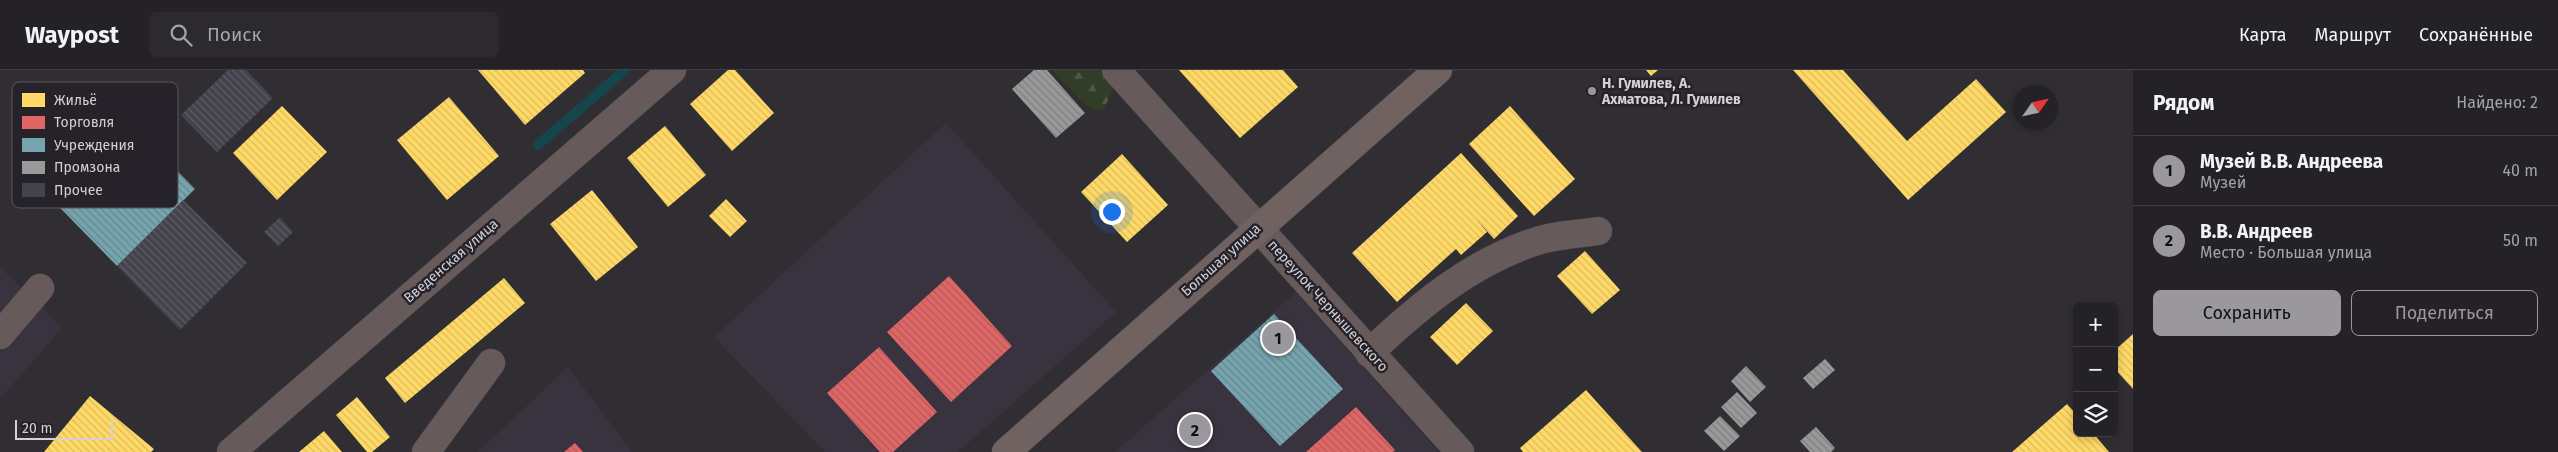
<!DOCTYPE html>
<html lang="ru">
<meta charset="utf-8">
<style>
:root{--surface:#242226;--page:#2c2a2e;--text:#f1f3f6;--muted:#a3a4a7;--line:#413f43;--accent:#9b989d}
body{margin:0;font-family:"Fira Sans",sans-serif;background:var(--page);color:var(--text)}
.controls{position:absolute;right:15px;bottom:15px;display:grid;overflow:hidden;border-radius:8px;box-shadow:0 2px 8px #0003}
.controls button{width:45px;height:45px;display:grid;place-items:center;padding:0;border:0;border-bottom:1px solid var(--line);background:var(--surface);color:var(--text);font:25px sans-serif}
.compass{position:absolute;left:2013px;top:15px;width:45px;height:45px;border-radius:50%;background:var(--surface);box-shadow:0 2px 8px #0003;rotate:56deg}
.scale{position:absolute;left:15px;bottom:12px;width:98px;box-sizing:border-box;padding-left:5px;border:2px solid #d4d1d6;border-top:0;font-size:14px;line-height:18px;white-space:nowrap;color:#d4d1d6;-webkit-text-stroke:4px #26222a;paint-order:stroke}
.you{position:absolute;left:1111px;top:141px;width:18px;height:18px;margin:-12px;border:4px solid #fff;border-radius:50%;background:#1a73e8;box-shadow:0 0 0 8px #1a73e833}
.badge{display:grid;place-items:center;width:32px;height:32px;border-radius:50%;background:var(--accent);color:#111;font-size:16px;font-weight:700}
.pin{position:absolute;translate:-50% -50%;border:2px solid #fff;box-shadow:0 1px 5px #0006}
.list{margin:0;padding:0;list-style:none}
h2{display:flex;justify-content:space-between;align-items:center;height:65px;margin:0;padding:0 20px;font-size:21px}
h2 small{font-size:16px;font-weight:400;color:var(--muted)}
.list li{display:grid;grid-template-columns:32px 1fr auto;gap:15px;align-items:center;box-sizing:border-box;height:70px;padding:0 20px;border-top:1px solid var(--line)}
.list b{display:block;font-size:19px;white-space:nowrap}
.list p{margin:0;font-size:16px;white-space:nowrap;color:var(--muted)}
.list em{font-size:16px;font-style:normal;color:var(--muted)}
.actions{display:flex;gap:10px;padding:15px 20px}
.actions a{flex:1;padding:11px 0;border:1px solid var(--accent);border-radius:8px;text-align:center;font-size:18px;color:var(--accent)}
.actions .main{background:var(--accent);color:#111}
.icon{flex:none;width:28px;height:28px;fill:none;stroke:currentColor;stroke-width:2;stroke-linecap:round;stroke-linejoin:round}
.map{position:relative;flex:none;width:2133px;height:382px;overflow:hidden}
header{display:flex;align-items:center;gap:30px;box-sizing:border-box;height:70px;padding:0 25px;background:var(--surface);border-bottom:1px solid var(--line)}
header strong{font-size:24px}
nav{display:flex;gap:28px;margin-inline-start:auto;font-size:18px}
.search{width:350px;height:45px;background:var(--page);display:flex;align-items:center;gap:12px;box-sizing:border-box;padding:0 18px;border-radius:8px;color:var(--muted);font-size:19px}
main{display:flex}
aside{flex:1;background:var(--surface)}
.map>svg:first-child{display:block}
.built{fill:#393340}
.forest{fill:url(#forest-firs)}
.homes{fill:url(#homes-back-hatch)}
.shops{fill:url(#shops-back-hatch)}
.public{fill:url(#public-back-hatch)}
.industry{fill:url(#industry-back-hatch)}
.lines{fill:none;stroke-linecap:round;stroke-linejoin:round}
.stream{stroke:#16464d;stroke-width:10}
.building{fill:url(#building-back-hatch)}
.minor-casing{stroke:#4a494b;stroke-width:29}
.major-casing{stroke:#4a494b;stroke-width:29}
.minor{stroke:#675a5a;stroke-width:28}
.major{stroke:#716262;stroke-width:28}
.poi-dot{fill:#9b989d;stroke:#26222a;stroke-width:2}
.labels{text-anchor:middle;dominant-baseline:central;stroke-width:5;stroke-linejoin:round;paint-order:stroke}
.poi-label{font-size:14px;font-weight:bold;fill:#d4d1d6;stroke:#26222a;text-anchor:start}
.street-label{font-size:14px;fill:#d4d1d6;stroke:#26222a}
.key{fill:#26222a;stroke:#5a575e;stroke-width:1}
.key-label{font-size:14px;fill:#d4d1d6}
</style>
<header>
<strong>Waypost</strong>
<div class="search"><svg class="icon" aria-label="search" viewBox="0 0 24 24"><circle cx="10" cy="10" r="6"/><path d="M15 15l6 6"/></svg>Поиск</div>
<nav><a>Карта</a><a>Маршрут</a><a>Сохранённые</a></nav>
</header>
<main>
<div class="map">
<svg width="2133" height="382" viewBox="0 0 2133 382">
<defs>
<pattern id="forest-firs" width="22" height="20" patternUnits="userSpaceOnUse" patternTransform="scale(1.25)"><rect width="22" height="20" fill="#323d27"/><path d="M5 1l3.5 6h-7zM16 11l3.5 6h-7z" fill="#4f5846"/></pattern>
<pattern id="homes-back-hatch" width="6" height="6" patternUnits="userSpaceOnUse" patternTransform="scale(1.25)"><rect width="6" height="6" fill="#ffd966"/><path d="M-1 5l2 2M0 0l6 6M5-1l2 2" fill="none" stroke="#d9ba5e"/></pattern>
<pattern id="shops-back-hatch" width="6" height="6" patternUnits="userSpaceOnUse" patternTransform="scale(1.25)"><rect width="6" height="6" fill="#e06666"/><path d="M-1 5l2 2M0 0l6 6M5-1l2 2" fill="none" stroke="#b05a5b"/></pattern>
<pattern id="public-back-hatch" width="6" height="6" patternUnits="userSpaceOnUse" patternTransform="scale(1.25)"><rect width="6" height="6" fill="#76a5af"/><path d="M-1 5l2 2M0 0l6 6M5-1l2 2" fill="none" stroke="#66868e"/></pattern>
<pattern id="industry-back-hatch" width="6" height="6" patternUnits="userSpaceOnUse" patternTransform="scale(1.25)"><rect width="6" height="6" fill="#999"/><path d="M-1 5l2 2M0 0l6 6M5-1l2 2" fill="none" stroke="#7e7e7e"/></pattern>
<pattern id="building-back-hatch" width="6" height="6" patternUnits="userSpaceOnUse" patternTransform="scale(1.25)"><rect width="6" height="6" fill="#44424c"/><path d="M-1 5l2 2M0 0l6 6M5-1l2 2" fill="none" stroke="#5e5c65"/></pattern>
</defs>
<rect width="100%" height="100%" fill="#302e32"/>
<!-- built -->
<path class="built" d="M946,53L1116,242L958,382H825L714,267Z
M0,197L62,258L0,329Z
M1296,222L1439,382H1115Z
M568,297L632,382H478Z"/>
<!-- forest -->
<path class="forest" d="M1052,0H1101L1113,19L1104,39L1097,41L1087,36Z"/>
<!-- homes -->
<path class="homes" d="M478,0H583L585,3L525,55Z
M728,0H735L774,43L732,81L690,34Z
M1179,0H1283L1298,17L1240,68Z
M1646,0H1658L1651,6Z
M1793,0H1843L1907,71L1976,9L2006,42L1908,130Z
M449,27L499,86L447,130L397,70Z
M282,36L327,82L277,130L233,83Z
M1510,36L1575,109L1534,146L1469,74Z
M665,56L706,105L668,137L627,88Z
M1461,83L1518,146L1494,169L1476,149L1487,162L1461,185L1456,179L1397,232L1352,183Z
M1122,84L1168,135L1127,172L1081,122Z
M592,120L638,177L596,211L550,154Z
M726,129L747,151L730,167L709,146Z
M1585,181L1620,220L1592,244L1557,206Z
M504,208L525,233L405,333L385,308Z
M1466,233L1493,261L1457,295L1430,267Z
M2133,264V319L2114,298V281Z
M1586,320L1642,382H1523L1520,378Z
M90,326L154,379L151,382H44Z
M357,327L390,367L372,382H367L336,345Z
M2067,334L2077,345V363H2093L2109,382H2012Z
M324,361L342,382H299Z"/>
<!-- shops -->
<path class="shops" d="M949,206L1012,276L951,332L887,262Z
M879,277L937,342L893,382H880L827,323Z
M1356,337L1395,380L1393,382H1306Z
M575,373L583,382H564Z"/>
<!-- public -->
<path class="public" d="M101,23L195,119L117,196L23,100Z
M1274,244L1343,319L1280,376L1211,301Z"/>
<!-- industry -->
<path class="industry" d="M1034,0H1047L1085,43L1056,68L1012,19Z
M1825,289L1835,300L1813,319L1803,308Z
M1746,296L1766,317L1750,332L1731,311Z
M1737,322L1757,343L1741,358L1721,337Z
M1720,346L1740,366L1724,381L1704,361Z
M1816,357L1835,378L1831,382H1810L1800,371Z"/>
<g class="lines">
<!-- stream -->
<path class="stream" d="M538,75L625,0"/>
</g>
<!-- building -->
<path class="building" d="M228,0H246L273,28L217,82L181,45Z
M183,130L247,193L180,260L117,196Z
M280,147L293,162L278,176L264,162Z"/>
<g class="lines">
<defs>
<path id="minor" d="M1116,0L1460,382
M0,265L40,218
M1369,283C1419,236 1471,192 1537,171C1556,165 1579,164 1598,161
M231,382L672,0
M426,382L491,293"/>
<path id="major" d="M1006,382L1438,0"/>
</defs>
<!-- minor casing -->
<use href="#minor" class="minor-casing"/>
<!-- major casing -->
<use href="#major" class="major-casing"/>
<!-- minor -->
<use href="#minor" class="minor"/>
<!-- major -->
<use href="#major" class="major"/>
</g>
<!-- markers -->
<circle class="poi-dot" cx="1592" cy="21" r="5"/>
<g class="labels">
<!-- poi labels -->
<g class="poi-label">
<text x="1602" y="13">Н. Гумилев, А.<tspan x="1602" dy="16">Ахматова, Л. Гумилев</tspan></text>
</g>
<!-- street labels -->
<g class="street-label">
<text transform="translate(1221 190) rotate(-42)">Большая улица</text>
<text transform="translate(451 191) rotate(-41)">Введенская улица</text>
<text transform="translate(1328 236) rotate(48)">переулок Чернышевского</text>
</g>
</g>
<!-- legend -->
<rect x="12" y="12" width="166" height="126" rx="8" class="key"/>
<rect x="22" y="23" width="23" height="14" fill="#ffd966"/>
<rect x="22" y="46" width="23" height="13" fill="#e06666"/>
<rect x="22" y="68" width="23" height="14" fill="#76a5af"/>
<rect x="22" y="91" width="23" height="13" fill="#999"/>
<rect x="22" y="113" width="23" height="14" fill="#44424c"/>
<g class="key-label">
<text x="54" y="35">Жильё</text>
<text x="54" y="57">Торговля</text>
<text x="54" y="80">Учреждения</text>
<text x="54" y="102">Промзона</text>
<text x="54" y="125">Прочее</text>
</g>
</svg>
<div class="controls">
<button>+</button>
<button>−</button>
<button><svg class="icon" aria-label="layers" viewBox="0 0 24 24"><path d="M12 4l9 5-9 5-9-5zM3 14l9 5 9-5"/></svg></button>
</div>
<svg class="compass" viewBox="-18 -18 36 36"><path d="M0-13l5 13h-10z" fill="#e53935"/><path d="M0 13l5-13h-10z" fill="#a3a4a7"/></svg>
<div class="scale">20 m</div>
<div class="you"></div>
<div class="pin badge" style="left:1278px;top:268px">1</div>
<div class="pin badge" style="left:1195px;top:360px">2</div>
</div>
<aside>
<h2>Рядом<small>Найдено: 2</small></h2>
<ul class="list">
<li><span class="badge">1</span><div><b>Музей В.В. Андреева</b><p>Музей</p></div><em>40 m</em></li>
<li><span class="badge">2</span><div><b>В.В. Андреев</b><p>Место · Большая улица</p></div><em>50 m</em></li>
</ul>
<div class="actions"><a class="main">Сохранить</a><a>Поделиться</a></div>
</aside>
</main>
